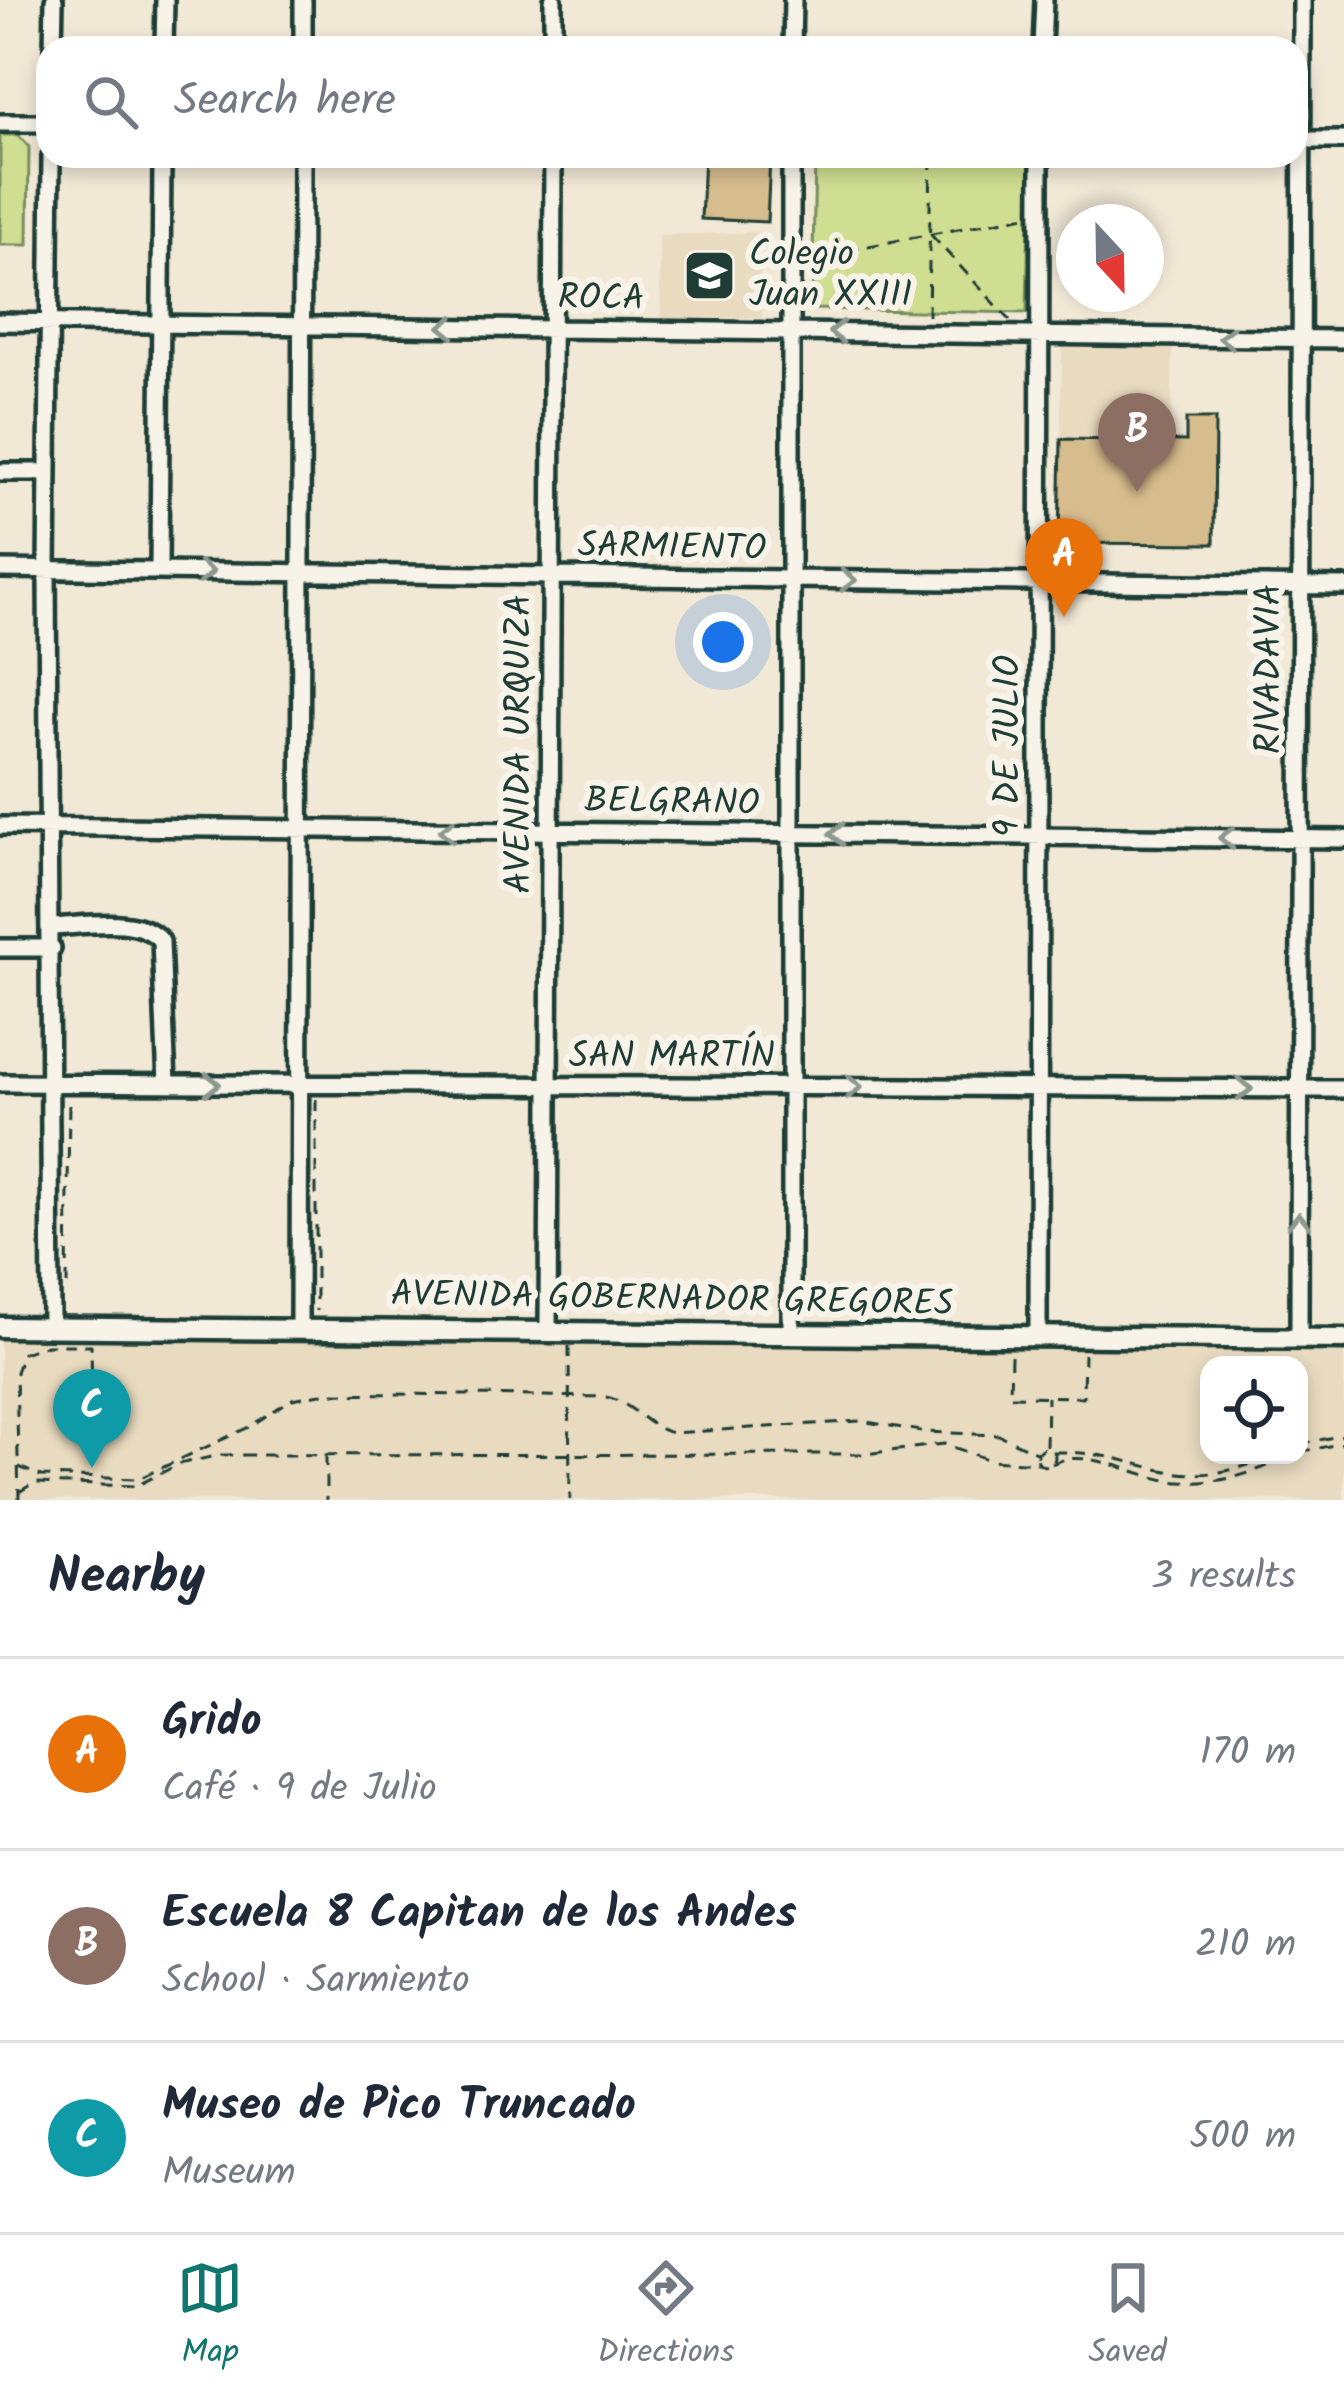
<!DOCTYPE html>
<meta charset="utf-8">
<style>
:root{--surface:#fff;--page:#f2f2f3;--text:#1f2937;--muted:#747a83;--line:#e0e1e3;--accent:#0f766e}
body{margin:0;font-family:Kalam,sans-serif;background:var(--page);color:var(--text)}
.controls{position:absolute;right:36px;bottom:36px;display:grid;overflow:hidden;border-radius:24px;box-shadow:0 6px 18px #0003}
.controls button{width:108px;height:108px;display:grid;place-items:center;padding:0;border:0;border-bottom:3px solid var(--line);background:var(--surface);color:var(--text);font:60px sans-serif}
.compass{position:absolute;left:1056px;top:204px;width:108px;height:108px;border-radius:50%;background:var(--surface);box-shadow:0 6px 18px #0003;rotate:158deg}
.you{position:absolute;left:723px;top:642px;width:42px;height:42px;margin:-30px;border:9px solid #fff;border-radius:50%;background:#1a73e8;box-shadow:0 0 0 18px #1a73e833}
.badge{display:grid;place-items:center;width:78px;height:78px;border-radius:50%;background:var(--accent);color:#fff;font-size:39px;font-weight:700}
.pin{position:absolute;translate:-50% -99px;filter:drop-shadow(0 3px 6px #0008)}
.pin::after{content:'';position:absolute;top:63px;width:42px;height:36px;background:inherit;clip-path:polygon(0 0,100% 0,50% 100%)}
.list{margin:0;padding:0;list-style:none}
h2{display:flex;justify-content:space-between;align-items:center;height:156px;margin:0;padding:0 48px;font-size:51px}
h2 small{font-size:39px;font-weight:400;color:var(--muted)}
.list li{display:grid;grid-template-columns:78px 1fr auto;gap:36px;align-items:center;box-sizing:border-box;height:192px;padding:0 48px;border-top:3px solid var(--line)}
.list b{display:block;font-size:45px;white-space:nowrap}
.list p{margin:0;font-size:39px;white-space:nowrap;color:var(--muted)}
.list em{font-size:39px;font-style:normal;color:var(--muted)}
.icon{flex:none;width:66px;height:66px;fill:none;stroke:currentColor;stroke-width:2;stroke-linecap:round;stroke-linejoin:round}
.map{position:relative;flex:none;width:1344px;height:1500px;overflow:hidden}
.search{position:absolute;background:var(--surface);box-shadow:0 6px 18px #0003;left:36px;right:36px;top:36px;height:132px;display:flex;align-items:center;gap:30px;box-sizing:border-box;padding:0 42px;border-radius:36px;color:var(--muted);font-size:45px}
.sheet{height:732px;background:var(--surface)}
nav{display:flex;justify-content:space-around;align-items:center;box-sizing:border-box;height:168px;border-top:3px solid var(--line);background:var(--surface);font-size:33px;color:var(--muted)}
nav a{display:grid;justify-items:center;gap:6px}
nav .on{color:var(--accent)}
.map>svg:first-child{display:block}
.built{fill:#e9dbc0;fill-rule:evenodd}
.green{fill:#cfde91;stroke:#778e62;stroke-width:3}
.building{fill:#d7bc8d;stroke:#1f3d34;stroke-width:3}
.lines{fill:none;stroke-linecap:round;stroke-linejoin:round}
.minor-casing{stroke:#1f3d34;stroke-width:24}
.major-casing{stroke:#1f3d34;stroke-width:27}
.path{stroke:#1f3d34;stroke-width:3;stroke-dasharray:12 9;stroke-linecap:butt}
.minor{stroke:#f7f3e8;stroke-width:15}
.major{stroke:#f7f3e8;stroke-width:18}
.oneway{stroke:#8b988e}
.labels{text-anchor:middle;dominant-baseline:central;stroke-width:12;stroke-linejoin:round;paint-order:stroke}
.poi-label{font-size:36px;fill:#1f3d34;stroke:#f7f3e8;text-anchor:start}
.street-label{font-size:36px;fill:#1f3d34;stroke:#f7f3e8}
</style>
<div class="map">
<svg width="1344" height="1500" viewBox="0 0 1344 1500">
<rect width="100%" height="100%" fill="#f1e8d6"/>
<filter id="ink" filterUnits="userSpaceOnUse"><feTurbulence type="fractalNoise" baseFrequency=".00833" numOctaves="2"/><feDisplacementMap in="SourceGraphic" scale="24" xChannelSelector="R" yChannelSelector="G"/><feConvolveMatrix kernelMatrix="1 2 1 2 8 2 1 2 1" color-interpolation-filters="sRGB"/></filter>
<g filter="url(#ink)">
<!-- built -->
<path class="built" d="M760,232L762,317L661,319L659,235Z
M1062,339L1173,340L1171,441L1061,439Z
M0,1327L1344,1339V1500H0ZM1209,1365H1299V1455H1209Z"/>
<!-- green -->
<path class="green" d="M0,135H18L29,147L28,245H0Z
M815,156H1030L1027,313L812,309Z"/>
<!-- building -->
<path class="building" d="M704,156L770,157L767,222L701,219Z
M1186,419H1215L1214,544L1059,543L1061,439L1186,441Z"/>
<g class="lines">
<defs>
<path id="minor" d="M53,48L54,0
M164,48L165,0
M303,48V0
M553,48V0
M792,48L793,0
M1042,48L1044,0
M0,123H48
M1296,140H1344
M51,156L47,570L51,1327
M791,156V1334
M0,322L1344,339
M0,472H48
M0,569L1344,586
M159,571L162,156
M0,826L1344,839
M52,927C83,926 140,914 161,941L167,1084
M0,948H52
M0,1083L1344,1089
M299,1330L302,156
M548,1332L553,156
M1038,1336L1040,156
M1299,1338L1302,0"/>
<path id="major" d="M0,1327L1344,1339"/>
</defs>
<!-- minor casing -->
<use href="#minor" class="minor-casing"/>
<!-- major casing -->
<use href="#major" class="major-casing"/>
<!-- path -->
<path class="path" d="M931,235L1010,320
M806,258L1026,216
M928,316L931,156
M316,1099V1311
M67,1285L69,1097
M569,1346L570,1500
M1011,1355L1010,1396L1083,1397L1084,1354
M1299,1444L1344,1435
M1046,1446L1047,1397
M1037 1457a9 9 0 1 1 18 0a9 9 0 1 1-18 0Z
M1054,1452C1147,1450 1171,1500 1275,1455
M1299,1452L1344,1443
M326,1455V1500
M1052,1464C1088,1445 1143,1481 1182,1482C1224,1484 1254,1473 1292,1455
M19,1467L41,1476L138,1479L249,1427L292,1399L327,1393L606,1397C633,1402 646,1428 673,1433L861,1421L927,1432L999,1435L1038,1453
M19,1492L34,1483L136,1486L179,1464L220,1455L866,1454L944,1444L990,1460L1039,1463
M19,1500L16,1372L23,1353L47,1345H91L93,1444"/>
<!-- minor -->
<use href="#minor" class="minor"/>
<!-- major -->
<use href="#major" class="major"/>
</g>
<!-- one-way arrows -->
<defs><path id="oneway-chevron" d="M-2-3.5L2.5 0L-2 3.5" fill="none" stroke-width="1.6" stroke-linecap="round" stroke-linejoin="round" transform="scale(3)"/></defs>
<g class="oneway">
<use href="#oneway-chevron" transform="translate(447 327) rotate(-179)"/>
<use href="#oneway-chevron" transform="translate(837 332) rotate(-180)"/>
<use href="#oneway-chevron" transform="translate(1227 338) rotate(-179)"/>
<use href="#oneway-chevron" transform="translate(206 572) rotate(1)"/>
<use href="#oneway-chevron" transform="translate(848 580) rotate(1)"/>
<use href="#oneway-chevron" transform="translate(447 831) rotate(-179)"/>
<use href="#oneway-chevron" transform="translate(837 834) rotate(-180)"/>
<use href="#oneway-chevron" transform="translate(1227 838) rotate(-179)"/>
<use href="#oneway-chevron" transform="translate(212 1084)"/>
<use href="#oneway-chevron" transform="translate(854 1087)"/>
<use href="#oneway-chevron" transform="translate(1244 1089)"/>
<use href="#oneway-chevron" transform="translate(1299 1221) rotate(-90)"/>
</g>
</g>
<!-- icons -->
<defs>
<symbol id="school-square" viewBox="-11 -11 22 22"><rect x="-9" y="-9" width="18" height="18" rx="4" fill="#1f3d34" stroke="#f7f3e8"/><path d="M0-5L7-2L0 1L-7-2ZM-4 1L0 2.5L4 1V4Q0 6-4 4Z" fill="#fff"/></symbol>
</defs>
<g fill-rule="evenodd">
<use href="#school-square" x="680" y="246" width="59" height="59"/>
</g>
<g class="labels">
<!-- poi labels -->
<g class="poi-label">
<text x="749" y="255">Colegio<tspan x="749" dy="41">Juan XXIII</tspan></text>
</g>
<!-- street labels -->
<g class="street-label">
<text transform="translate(601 299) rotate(1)">ROCA</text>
<text transform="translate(672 548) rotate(1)">SARMIENTO</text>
<text transform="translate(1270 669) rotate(-90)">RIVADAVIA</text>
<text transform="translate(520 744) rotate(-90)">AVENIDA URQUIZA</text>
<text transform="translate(1009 746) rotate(-90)">9 DE JULIO</text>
<text transform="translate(672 803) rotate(1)">BELGRANO</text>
<text x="672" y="1057">SAN MARTÍN</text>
<text transform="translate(672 1300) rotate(1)">AVENIDA GOBERNADOR GREGORES</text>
</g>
</g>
</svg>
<div class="controls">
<button><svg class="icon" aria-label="locate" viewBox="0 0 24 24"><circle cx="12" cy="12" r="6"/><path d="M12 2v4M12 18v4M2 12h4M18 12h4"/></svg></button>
</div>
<svg class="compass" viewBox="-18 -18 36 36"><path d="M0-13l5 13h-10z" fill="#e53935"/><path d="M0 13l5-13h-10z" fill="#747a83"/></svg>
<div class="you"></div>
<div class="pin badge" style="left:1064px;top:617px;background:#e8710a">A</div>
<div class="pin badge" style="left:1137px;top:492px;background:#8d6e63">B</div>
<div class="pin badge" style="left:92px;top:1468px;background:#0f9aa8">C</div>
<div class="search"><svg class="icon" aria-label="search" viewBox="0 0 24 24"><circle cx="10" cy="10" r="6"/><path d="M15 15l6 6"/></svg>Search here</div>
</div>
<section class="sheet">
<h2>Nearby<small>3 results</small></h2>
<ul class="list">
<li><span class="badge" style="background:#e8710a">A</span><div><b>Grido</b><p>Café · 9 de Julio</p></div><em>170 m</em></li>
<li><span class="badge" style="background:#8d6e63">B</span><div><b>Escuela 8 Capitan de los Andes</b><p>School · Sarmiento</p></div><em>210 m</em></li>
<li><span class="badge" style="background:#0f9aa8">C</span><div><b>Museo de Pico Truncado</b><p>Museum</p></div><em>500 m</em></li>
</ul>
</section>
<nav>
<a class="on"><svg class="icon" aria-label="map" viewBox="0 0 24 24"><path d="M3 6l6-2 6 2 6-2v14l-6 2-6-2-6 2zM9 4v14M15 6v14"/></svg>Map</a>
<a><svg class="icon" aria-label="directions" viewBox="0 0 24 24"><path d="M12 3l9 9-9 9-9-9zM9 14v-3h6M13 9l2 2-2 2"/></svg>Directions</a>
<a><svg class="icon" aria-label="saved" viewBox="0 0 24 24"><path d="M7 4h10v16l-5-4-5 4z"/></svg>Saved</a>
</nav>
